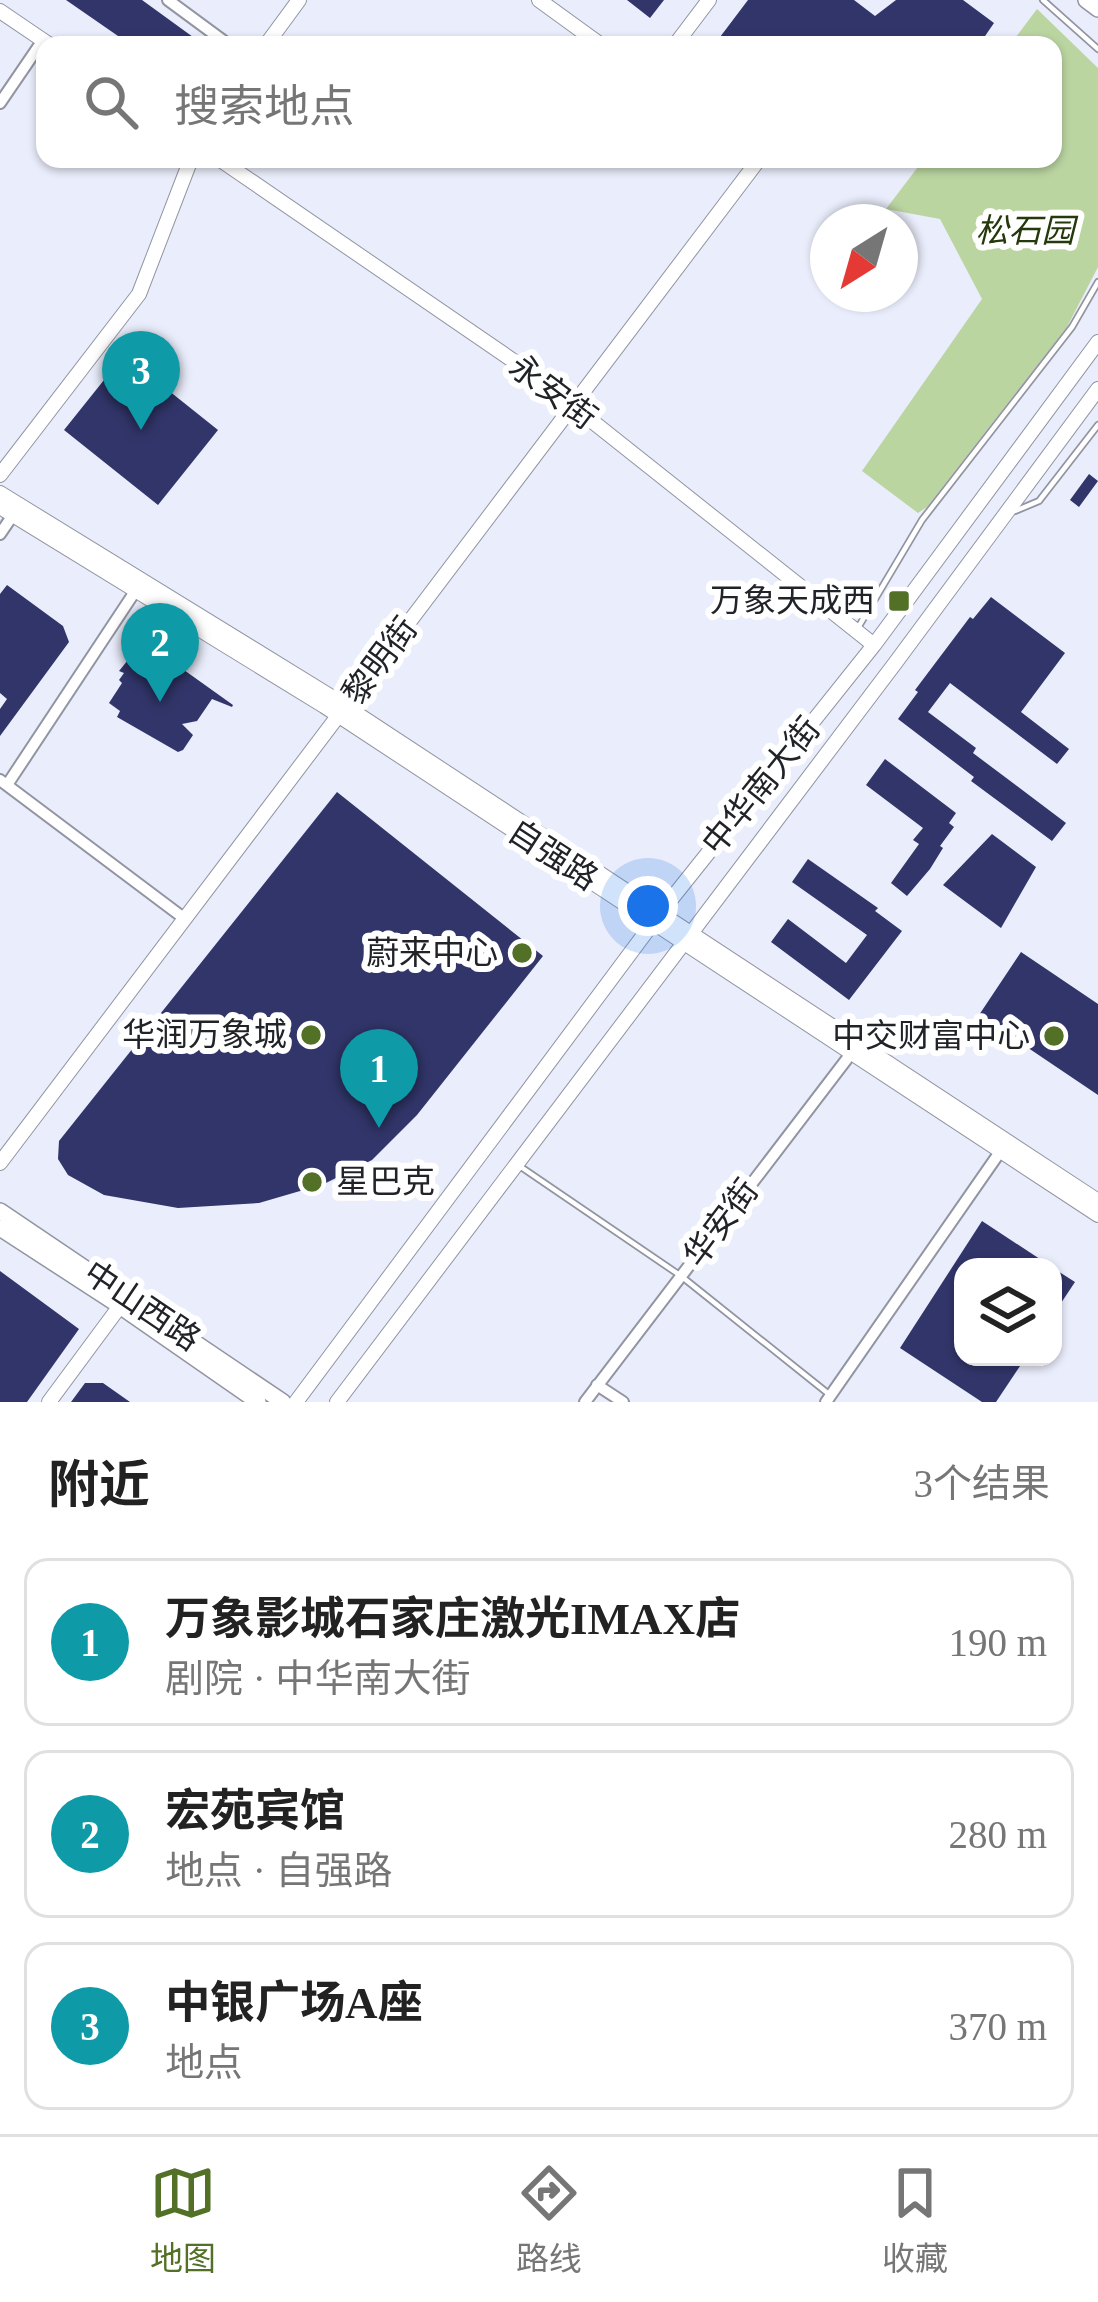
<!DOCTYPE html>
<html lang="zh">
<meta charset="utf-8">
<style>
:root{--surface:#fff;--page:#f2f2f2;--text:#222;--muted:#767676;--line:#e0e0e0;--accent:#527127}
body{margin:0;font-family:"Times New Roman","Noto Sans SC",serif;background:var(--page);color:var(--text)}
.controls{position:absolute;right:36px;bottom:36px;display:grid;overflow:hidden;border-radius:24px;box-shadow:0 3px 9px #0004}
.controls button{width:108px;height:108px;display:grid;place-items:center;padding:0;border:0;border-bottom:3px solid var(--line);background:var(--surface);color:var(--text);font:60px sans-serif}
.compass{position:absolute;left:810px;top:204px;width:108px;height:108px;border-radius:50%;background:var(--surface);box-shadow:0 3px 9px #0004;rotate:217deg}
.you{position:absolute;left:648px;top:906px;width:42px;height:42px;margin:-30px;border:9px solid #fff;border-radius:50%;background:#1a73e8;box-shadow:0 0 0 18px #1a73e833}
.badge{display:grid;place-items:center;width:78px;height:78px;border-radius:50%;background:var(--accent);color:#fff;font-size:39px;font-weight:700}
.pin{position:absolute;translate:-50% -99px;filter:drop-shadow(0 3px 6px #0008)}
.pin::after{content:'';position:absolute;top:63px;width:42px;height:36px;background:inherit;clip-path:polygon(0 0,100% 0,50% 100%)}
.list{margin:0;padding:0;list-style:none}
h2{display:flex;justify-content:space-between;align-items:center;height:156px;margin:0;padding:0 48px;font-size:51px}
h2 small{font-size:39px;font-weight:400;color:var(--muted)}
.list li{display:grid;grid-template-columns:78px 1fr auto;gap:36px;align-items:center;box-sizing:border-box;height:168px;margin:0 24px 24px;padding:0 24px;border:3px solid var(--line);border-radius:24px}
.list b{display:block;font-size:45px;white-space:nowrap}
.list p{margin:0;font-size:39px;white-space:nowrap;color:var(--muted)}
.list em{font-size:39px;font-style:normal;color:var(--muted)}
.icon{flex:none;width:66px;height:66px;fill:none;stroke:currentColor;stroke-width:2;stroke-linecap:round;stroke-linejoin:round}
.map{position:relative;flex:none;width:1098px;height:1402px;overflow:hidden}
.search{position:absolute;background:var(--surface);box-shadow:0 3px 9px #0004;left:36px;right:36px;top:36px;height:132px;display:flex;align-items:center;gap:30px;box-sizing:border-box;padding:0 42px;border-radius:24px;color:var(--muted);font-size:45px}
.sheet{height:732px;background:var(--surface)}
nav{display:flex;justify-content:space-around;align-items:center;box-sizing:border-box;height:168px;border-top:3px solid var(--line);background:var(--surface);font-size:33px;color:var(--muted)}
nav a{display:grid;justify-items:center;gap:6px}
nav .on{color:var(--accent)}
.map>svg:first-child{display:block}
.green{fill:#bbd5a1}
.building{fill:#313569}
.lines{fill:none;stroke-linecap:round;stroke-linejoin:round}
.lane-casing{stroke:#9295a1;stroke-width:8}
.street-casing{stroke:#9295a1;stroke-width:14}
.secondary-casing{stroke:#9295a1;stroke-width:16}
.primary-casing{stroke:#9295a1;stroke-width:18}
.lane{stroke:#fff;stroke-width:4.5}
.street{stroke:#fff;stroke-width:10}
.secondary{stroke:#fff;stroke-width:14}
.primary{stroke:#fff;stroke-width:15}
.poi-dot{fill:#527127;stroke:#fff;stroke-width:4.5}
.labels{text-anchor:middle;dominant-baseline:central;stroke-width:12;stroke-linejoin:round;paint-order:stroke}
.park-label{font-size:33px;font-style:italic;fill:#26390c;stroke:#fff}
.street-label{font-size:33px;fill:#222328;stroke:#fff}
.poi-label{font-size:33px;fill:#222328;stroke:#fff;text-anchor:end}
</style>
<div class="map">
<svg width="1098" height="1402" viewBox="0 0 1098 1402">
<rect width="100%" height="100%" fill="#eaedfb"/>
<!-- green -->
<path class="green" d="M1037,9L1098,68V267L1067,327L927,507L918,513L862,471L982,299L940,219L886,209L924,159H1053V45H1010Z"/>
<!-- building -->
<path class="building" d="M66,0H142L204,45H131Z
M627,0H664L650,18Z
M748,0H854L875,16L896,0H963L994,23L983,39L959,41L957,45H714Z
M124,355L218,430L158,505L64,430Z
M1089,474L1098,481L1079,507L1070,500Z
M7,585L63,626L69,642L0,736V709L7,699L0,693V594Z
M991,597L1065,653L1021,712L1069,749L1057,764L950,683L928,712L976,748L973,753L1066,823L1052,841L971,781L974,777L898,719L918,692L915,690L970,617L973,619Z
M151,652L163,655L233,705L232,707L212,699L197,721L182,724L193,735L183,750L178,752L117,717L120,711L109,703L122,683L119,680L124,673L119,671L128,660Z
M885,759L956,813L949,823L954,827L940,846L943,848L930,869L907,896L891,883L919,844L913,840L923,828L866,785Z
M337,792L543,956L417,1115L372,1160L324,1184L259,1203L178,1208L104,1195L68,1175L58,1159L59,1141Z
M992,834L1036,867L1001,928L943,885Z
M808,859L878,908L875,911L902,931L849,1000L771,942L788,919L846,963L867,935L792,882Z
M1021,952L1098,1004V1095L979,1015Z
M982,1221L1052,1267H963V1357H1026L996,1402H982L900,1348Z
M1053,1268L1075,1282L1053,1315Z
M0,1271L79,1329L27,1402H0Z
M85,1383H103L130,1402H71Z"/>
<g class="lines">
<defs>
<path id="lane" d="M1043,0L1098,49
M1015,511L1039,501L1098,425
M859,626L922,520L1072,327L1098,282
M521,1167L681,1276L830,1395"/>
<path id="street" d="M168,0L229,45
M0,103L43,40
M0,534L13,515
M0,780L185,919
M7,785L136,590
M597,1385L623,1402
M585,1402L856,1047
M826,1402L1002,1149"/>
<path id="secondary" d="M539,0L601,45
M0,11L50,45
M266,45L299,0
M675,45L709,0
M219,159L534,375L874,645
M0,475L139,294L191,159
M0,493L330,696L1098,1201
M0,507L324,706L1098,1215
M0,1163L757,162L753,159
M49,1402L120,1306
M296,1402L661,912L874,645L1098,342
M337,1402L896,662L1098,389"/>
<path id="primary" d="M1086,0L1098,9
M0,1211L283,1402
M0,1228L120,1306L258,1402"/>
</defs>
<!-- lane casing -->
<use href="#lane" class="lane-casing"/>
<!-- street casing -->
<use href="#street" class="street-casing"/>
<!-- secondary casing -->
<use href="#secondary" class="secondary-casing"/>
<!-- primary casing -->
<use href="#primary" class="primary-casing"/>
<!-- lane -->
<use href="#lane" class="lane"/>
<!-- street -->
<use href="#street" class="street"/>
<!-- secondary -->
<use href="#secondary" class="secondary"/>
<!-- primary -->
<use href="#primary" class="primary"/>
</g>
<!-- markers -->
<g class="poi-dot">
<rect x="887" y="589" width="24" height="24" rx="6"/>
<circle cx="522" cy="953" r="12"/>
<circle cx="311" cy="1035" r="12"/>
<circle cx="1054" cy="1036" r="12"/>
<circle cx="312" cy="1182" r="12"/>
</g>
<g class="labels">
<!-- park labels -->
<g class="park-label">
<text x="1025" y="231">松石园</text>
</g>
<!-- street labels -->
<g class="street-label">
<text transform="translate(553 392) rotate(37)">永安街</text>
<text transform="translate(380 661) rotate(-53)">黎明街</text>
<text transform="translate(761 786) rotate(-51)">中华南大街</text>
<text transform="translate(553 855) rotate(33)">自强路</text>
<text transform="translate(721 1223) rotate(-53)">华安街</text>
<text transform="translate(142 1306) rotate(34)">中山西路</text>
</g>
<!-- poi labels -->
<g class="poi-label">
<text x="875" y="601">万象天成西</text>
<text x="498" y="953">蔚来中心</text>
<text x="287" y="1035">华润万象城</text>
<text x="1030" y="1036">中交财富中心</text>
<text x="336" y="1182" text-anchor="start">星巴克</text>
</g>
</g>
</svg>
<div class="controls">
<button><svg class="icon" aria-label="layers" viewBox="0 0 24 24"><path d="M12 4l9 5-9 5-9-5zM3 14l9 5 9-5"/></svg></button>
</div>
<svg class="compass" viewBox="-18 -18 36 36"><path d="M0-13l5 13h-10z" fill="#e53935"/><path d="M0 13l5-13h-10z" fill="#767676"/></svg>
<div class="you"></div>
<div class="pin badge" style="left:379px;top:1128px;background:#0f9aa8">1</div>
<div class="pin badge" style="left:160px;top:702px;background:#0f9aa8">2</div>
<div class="pin badge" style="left:141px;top:430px;background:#0f9aa8">3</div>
<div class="search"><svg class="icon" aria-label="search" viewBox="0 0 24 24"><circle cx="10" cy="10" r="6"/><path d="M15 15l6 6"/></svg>搜索地点</div>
</div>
<section class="sheet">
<h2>附近<small>3个结果</small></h2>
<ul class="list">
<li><span class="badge" style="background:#0f9aa8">1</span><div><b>万象影城石家庄激光IMAX店</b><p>剧院 · 中华南大街</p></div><em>190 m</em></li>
<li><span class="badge" style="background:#0f9aa8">2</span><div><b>宏苑宾馆</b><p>地点 · 自强路</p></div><em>280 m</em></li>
<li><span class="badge" style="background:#0f9aa8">3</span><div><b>中银广场A座</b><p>地点</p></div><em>370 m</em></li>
</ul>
</section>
<nav>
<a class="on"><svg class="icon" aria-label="map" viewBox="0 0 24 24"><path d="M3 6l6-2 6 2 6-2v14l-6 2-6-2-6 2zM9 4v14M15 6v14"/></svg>地图</a>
<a><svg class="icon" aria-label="directions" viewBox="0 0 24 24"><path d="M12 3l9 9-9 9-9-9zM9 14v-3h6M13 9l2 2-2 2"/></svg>路线</a>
<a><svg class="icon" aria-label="saved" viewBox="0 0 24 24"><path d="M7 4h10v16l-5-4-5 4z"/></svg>收藏</a>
</nav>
